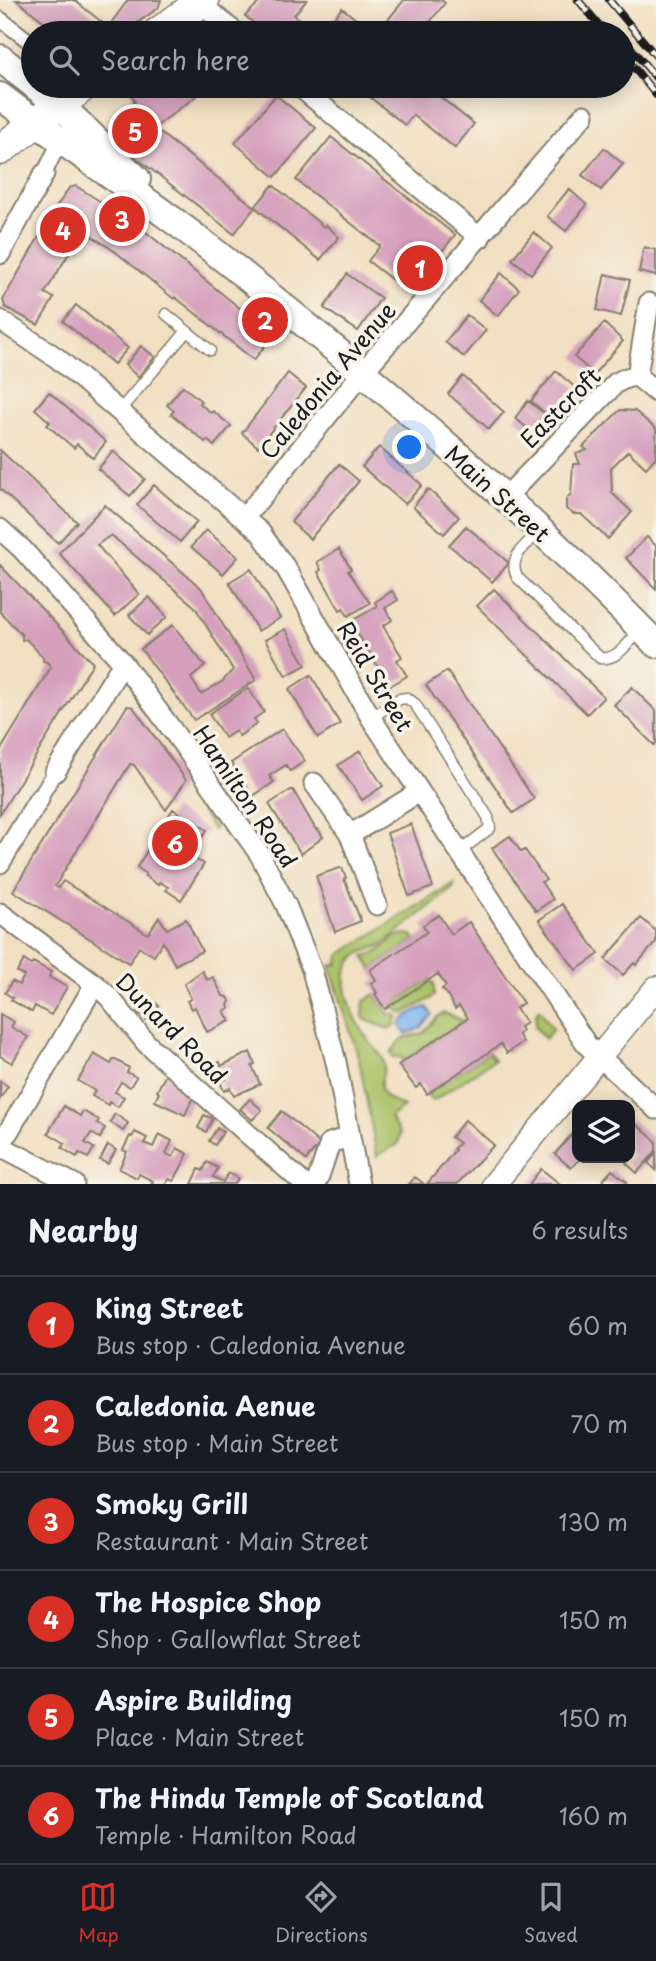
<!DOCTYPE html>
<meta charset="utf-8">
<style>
:root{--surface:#171b24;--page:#242831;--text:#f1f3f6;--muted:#9ea1a6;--line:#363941;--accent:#d93025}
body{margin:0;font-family:"Playpen Sans",sans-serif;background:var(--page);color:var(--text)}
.controls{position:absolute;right:21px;bottom:21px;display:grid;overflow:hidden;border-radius:14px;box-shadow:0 4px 18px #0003}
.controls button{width:63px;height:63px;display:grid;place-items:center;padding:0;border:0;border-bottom:2px solid var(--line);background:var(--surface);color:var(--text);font:35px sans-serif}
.you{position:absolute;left:410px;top:448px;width:24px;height:24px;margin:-18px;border:5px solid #fff;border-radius:50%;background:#1a73e8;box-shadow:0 0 0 10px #1a73e833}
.badge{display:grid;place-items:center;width:46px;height:46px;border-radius:50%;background:var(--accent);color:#fff;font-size:23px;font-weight:700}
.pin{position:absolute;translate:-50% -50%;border:4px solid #fff;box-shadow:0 2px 7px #0006}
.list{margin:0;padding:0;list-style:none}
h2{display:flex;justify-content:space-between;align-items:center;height:91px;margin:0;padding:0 28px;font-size:30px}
h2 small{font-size:23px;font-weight:400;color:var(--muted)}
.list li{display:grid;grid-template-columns:46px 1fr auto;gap:21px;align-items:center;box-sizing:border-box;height:98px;padding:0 28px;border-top:2px solid var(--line)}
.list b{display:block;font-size:26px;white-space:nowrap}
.list p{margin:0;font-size:23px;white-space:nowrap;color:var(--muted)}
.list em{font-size:23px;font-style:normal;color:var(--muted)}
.icon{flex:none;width:38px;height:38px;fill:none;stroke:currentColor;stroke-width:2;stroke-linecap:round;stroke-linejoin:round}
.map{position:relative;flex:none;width:656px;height:1184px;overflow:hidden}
.search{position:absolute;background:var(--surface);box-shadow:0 4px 18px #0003;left:21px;right:21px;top:21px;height:77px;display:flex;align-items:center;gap:18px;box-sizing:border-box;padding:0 24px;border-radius:38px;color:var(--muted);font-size:26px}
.sheet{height:679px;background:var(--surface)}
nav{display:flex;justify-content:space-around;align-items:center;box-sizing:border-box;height:98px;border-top:2px solid var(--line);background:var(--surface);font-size:19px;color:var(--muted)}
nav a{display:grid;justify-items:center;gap:4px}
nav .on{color:var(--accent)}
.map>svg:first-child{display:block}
.green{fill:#aac267;stroke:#636f42;stroke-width:2}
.water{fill:#7db6ee;stroke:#4c6985;stroke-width:2}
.building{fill:#d6a0bd}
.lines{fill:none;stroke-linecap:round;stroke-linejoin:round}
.service-casing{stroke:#867e6e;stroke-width:13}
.pedestrian-casing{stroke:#867e6e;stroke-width:18}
.minor-casing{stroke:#867e6e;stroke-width:23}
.tertiary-casing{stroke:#867e6e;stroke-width:26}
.secondary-casing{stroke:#867e6e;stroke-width:30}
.primary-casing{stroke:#867e6e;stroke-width:33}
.service{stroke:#fff;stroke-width:10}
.pedestrian{stroke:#fff;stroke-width:14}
.minor{stroke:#fff;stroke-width:19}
.tertiary{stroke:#fff;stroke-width:23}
.secondary{stroke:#fff;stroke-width:26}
.primary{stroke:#fff;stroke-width:30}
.rail-casing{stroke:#1c1c1c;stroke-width:8}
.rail{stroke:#f7f3e8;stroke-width:5;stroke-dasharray:16;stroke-linecap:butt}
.labels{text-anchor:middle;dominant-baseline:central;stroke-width:7;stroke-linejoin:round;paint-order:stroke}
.street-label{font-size:23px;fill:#1c1c1c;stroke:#f7f3e8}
</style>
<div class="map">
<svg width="656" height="1184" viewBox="0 0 656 1184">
<rect width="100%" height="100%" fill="#f7f3e8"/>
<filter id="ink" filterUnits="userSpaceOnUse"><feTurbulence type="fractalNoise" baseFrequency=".0143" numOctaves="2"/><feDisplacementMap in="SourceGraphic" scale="14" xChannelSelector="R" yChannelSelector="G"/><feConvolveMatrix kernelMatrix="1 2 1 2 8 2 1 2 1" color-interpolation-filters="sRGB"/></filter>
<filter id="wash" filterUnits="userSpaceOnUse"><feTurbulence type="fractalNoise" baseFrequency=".00686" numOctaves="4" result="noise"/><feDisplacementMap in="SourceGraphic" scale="28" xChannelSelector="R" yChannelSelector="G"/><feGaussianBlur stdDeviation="1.57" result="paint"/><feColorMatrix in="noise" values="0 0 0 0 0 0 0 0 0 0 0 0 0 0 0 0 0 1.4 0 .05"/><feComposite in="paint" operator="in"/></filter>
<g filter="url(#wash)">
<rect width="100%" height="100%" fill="#f1dfc1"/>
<!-- green -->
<path class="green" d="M192,781L218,822L213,830L186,789Z
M454,883L453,888L383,944C373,950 362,949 354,958C334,978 354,1018 367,1038C371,1045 377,1049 381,1055C393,1077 361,1089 404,1107L390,1117L400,1134L398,1144L377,1156L359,1059L330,966L338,964L339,955Z
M403,934L412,935L415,940L372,969L364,956L378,952L395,937Z
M430,979L434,985V996C425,1004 413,1006 403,1014L391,1005Z
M375,994L388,1013L398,1016L394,1026L388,1029L366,1020L363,1017L364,1001Z
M539,1009L553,1029L545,1039L535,1027L536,1014Z
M445,1013L463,1021L404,1061L400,1057H393L391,1053L397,1044L404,1038L423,1033L438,1016Z
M489,1052L494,1060L433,1101L427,1094Z"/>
<!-- water -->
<path class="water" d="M427,1007L432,1015L421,1028L406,1034L399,1025C407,1015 414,1010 427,1007Z"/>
<g id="blocks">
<!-- building -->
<path class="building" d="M16,0H74L108,27L128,0H161L158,8L123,33H59Z
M262,0H307L294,15L318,33H266L245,16Z
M404,0H441L445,3L421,33H377Z
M342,8L370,30L367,33H322Z
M137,86H191L199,94L154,128L255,207L234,234L115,141L113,129L115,122L120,114L135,101L130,92Z
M356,86H440L435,93L474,124L455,148L413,115L405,125Z
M276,95L316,128L275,177L235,143Z
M331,137L455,235L409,293L368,261L380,246L296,180Z
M604,148L623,164L601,190L582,175Z
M273,185L324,227L326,225L339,237L320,260L255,207Z
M76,186L136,224L273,335L254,360L175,297L174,299L117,253L83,230L45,293L54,298L38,325L5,307L3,300L53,212L69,188Z
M569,189L587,205L566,231L547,216Z
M534,232L552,248L531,274L512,259Z
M644,247L656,250V276L639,272Z
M501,273L519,289L498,316L479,300Z
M347,274L381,298L358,331L324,308Z
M605,274L630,280L621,316L597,310Z
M76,305L128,348L114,364L63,321Z
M467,315L486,330L464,357L445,342Z
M604,323L623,341L594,374L574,357Z
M141,346L155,357L138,377L125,365Z
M556,371L576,388L551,418L531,401Z
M288,373L306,388L258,447L242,433Z
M463,376L504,412L489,429L448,394Z
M183,386L201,401L199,403L211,413L213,411L231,426L214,446L207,440L205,442L171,414L174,411L167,405Z
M49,392L106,442L93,458L77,444L74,448L47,425L50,422L35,409Z
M528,401L545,414L531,431L515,418Z
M620,410L635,411L656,429V457L646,468L628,451L611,468L612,493L632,512L608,539L581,514H574L566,509V499L571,494L573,464H580L576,454L587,450L583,447Z
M379,447L422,485L405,504L362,467Z
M0,450L77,522L58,543L0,489Z
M113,451L145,479L130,496L98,469Z
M339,464L359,481L310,539L291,522Z
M154,485L197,522L180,542L137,505Z
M428,489L459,517L444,534L413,507Z
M105,505L201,588L256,680L194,720L141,649L173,625L205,666L191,678L201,694L223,681L233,670L195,607L111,535L97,545L139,594L115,616L59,553Z
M466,526L509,563L492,582L449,545Z
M206,530L238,557L223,574L191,547Z
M647,537L656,546V589L626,558Z
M339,549L351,569L348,571L370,603L348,616L343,608L340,610L318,572L321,570L317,562Z
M0,565L93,663L0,814V751L51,667L47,662L43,661V657L26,639L22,640V635L0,612Z
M251,569L280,618L258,631L229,582Z
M494,589L604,697L587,714L477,606Z
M392,591L398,600L385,608L392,620L383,626L402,657L397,660L407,676L390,686L350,622L377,606L375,602Z
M149,597L167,617L147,635L129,615Z
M285,629L306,665L286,676L265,640Z
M447,671L534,799L513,813L426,685Z
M311,675L340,724L318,738L289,689Z
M632,687L656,711V743L654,745L614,705Z
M248,688L264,712L254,719L257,724L239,736L236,731L225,738L209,714Z
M127,706L133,707L186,780L166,810L134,765L130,764L55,886L58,888L63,881L148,934L159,917L167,929L186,919L202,951L175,965L163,942L154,956L139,947L129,963L13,891Z
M282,729L305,761L290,771L286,765L269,776L274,782L253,796L231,763Z
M360,751L383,786L362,800L338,765Z
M291,790H293L316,830L318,829L323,837L301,854L269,804Z
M173,809L207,830L190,856L204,864L181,900L166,890L168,887L160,882L158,885L145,876L146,874L137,867Z
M411,824L433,887L409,896L387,833Z
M510,836L521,852L525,850L546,880L541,882L553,899L536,911L492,848Z
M340,868H342L346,878L344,879L361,921L335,932L316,876Z
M562,904L599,954L576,970L539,920Z
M439,915L451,934L469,922L523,1003L516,1008L526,1023L520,1027L522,1031L518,1034L523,1042L507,1053L501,1044L427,1094L421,1084L416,1088L398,1065L468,1018L459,1006L455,1009L447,994L442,989L446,986L438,974L385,1009L375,994L377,993L371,983L376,980L370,970L427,932L423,925Z
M641,918L656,931V942L636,965L634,963L623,975L605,959Z
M24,960L31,965L33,962L51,972L49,977L67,987L51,1015L35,1006L32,1012L11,1000L13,998L5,993L12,981L19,985L24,976L17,972Z
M202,971L207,980L213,977L223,996L228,997L230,1001L228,1005L229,1008L224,1011L230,1021L207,1032L195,1007L191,1009L187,1001L191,999L184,984Z
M150,998L159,1006L146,1020L137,1012Z
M0,1014L14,1022L11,1027L28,1037L12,1063L0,1056Z
M250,1052L255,1064L252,1066L260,1084L234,1096L230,1088L224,1091L220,1082L226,1079L223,1072L213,1076L209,1067L220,1062L221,1066Z
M94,1054L111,1064L114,1059L129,1068L127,1072L136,1077L130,1087L121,1082L115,1092L124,1097L118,1107L109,1102L108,1105L92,1096L95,1091L78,1081Z
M166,1074L193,1098L185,1115L155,1101L159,1093L157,1091Z
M0,1081L8,1086L0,1099Z
M250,1099L262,1110L252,1120L240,1109Z
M64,1106L80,1116L83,1111L99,1120L97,1123L105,1128L100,1138L91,1133L85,1143L94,1148L88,1158L79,1153L77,1157L62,1148L65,1143L48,1133Z
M282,1111L320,1144L306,1160L268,1128Z
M115,1114L128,1123L123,1131L110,1122Z
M204,1115L213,1119L206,1132L198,1128Z
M630,1119L656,1141V1151L637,1173L626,1163L633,1155L630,1152Z
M465,1120L494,1145L457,1184H427L455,1150L453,1149L459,1143L451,1137Z
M217,1128L223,1132L215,1145L209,1141Z
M577,1128V1158H581L571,1168L555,1154Z
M135,1132L147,1138L144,1143L153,1147L159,1134L172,1141L166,1154L173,1157L177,1148L188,1154L174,1181L169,1179L166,1184H151L153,1181L139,1174L137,1178L119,1169L127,1152L123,1150L130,1136L132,1137Z
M108,1145L116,1150L108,1164L100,1160Z
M656,1153V1170L648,1163Z
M207,1162L218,1168L213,1177L223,1182L228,1173L238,1178L235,1184H192L199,1169L203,1171Z
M541,1169L560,1184H529Z
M612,1170L627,1182L625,1184H607L603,1180Z
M415,1177L424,1184H409Z"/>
</g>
</g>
<g filter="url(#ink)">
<use href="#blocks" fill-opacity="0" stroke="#867e6e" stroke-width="2"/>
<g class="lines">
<defs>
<path id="service" d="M166,314L210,350
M120,410L187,331
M540,531C527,545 507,556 517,577L600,658C617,661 630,641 641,629
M371,718L399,699L407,698L415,704L488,817L490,828L459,852"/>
<path id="pedestrian" d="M0,19L33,44
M44,174L60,141
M39,799L55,772"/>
<path id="minor" d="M196,0L236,33
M299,86L480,238
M0,254L44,174
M0,320L57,358L260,532L287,570L371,718L587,1045L656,1109
M637,376L649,303
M505,498L616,383L626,378L637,376L656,392
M245,517L363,372L584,115
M0,529L22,549L123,663L186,749L260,855L286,905L312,970L336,1062L359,1184
M55,772L123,663
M314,783L350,835L377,905
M350,835L419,792
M0,863L39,799
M0,913L95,984L109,997L147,1044L304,1184
M0,1146L95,984
M0,1146L74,1184
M314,1184L318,1179L330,1143L349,1137"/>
<path id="tertiary" d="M494,1184L656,988"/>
<path id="secondary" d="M0,58L33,84
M35,86L59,104L137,179
M0,96C67,147 139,193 206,245C363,368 516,500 656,644"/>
<path id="primary" d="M158,33L204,0
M0,150L84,86"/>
</defs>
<!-- service casing -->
<use href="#service" class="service-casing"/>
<!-- pedestrian casing -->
<use href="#pedestrian" class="pedestrian-casing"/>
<!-- minor casing -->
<use href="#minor" class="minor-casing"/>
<!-- tertiary casing -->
<use href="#tertiary" class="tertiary-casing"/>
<!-- secondary casing -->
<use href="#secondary" class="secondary-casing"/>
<!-- primary casing -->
<use href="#primary" class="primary-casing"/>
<!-- service -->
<use href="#service" class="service"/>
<!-- pedestrian -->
<use href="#pedestrian" class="pedestrian"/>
<!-- minor -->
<use href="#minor" class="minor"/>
<!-- tertiary -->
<use href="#tertiary" class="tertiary"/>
<!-- secondary -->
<use href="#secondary" class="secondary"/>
<!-- primary -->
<use href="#primary" class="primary"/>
<defs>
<path id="rail" d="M578,0L606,33
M609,0L656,56
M623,38L656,78
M623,54L656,95"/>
</defs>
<!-- rail casing -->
<use href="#rail" class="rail-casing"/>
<!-- rail -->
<use href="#rail" class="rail"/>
</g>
</g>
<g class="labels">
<!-- street labels -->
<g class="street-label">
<text transform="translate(327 380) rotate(-50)">Caledonia Avenue</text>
<text transform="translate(560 407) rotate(-45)">Eastcroft</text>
<text transform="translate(498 493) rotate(42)">Main Street</text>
<text transform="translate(376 676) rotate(59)">Reid Street</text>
<text transform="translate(246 796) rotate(56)">Hamilton Road</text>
<text transform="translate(172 1028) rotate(45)">Dunard Road</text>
</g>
</g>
</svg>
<div class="controls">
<button><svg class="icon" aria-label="layers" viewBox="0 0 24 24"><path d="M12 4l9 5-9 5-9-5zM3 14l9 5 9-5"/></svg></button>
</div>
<div class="you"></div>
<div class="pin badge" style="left:420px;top:268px">1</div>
<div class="pin badge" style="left:265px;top:320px">2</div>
<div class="pin badge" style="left:122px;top:219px">3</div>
<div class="pin badge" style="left:63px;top:230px">4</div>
<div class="pin badge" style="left:135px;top:131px">5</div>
<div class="pin badge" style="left:175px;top:843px">6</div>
<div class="search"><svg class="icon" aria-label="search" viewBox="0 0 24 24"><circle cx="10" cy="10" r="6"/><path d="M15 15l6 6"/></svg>Search here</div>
</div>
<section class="sheet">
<h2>Nearby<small>6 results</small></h2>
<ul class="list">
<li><span class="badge">1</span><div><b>King Street</b><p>Bus stop · Caledonia Avenue</p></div><em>60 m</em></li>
<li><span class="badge">2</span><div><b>Caledonia Aenue</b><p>Bus stop · Main Street</p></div><em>70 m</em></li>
<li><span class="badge">3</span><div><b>Smoky Grill</b><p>Restaurant · Main Street</p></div><em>130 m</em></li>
<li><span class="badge">4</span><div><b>The Hospice Shop</b><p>Shop · Gallowflat Street</p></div><em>150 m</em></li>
<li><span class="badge">5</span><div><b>Aspire Building</b><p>Place · Main Street</p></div><em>150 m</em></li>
<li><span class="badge">6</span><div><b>The Hindu Temple of Scotland</b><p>Temple · Hamilton Road</p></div><em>160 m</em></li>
</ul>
</section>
<nav>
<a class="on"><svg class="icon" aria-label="map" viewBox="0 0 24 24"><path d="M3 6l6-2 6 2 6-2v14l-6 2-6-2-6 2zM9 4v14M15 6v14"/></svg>Map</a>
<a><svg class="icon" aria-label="directions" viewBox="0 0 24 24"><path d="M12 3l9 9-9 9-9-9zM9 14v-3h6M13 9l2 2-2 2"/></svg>Directions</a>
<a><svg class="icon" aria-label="saved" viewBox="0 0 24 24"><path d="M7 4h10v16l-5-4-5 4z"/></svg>Saved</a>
</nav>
